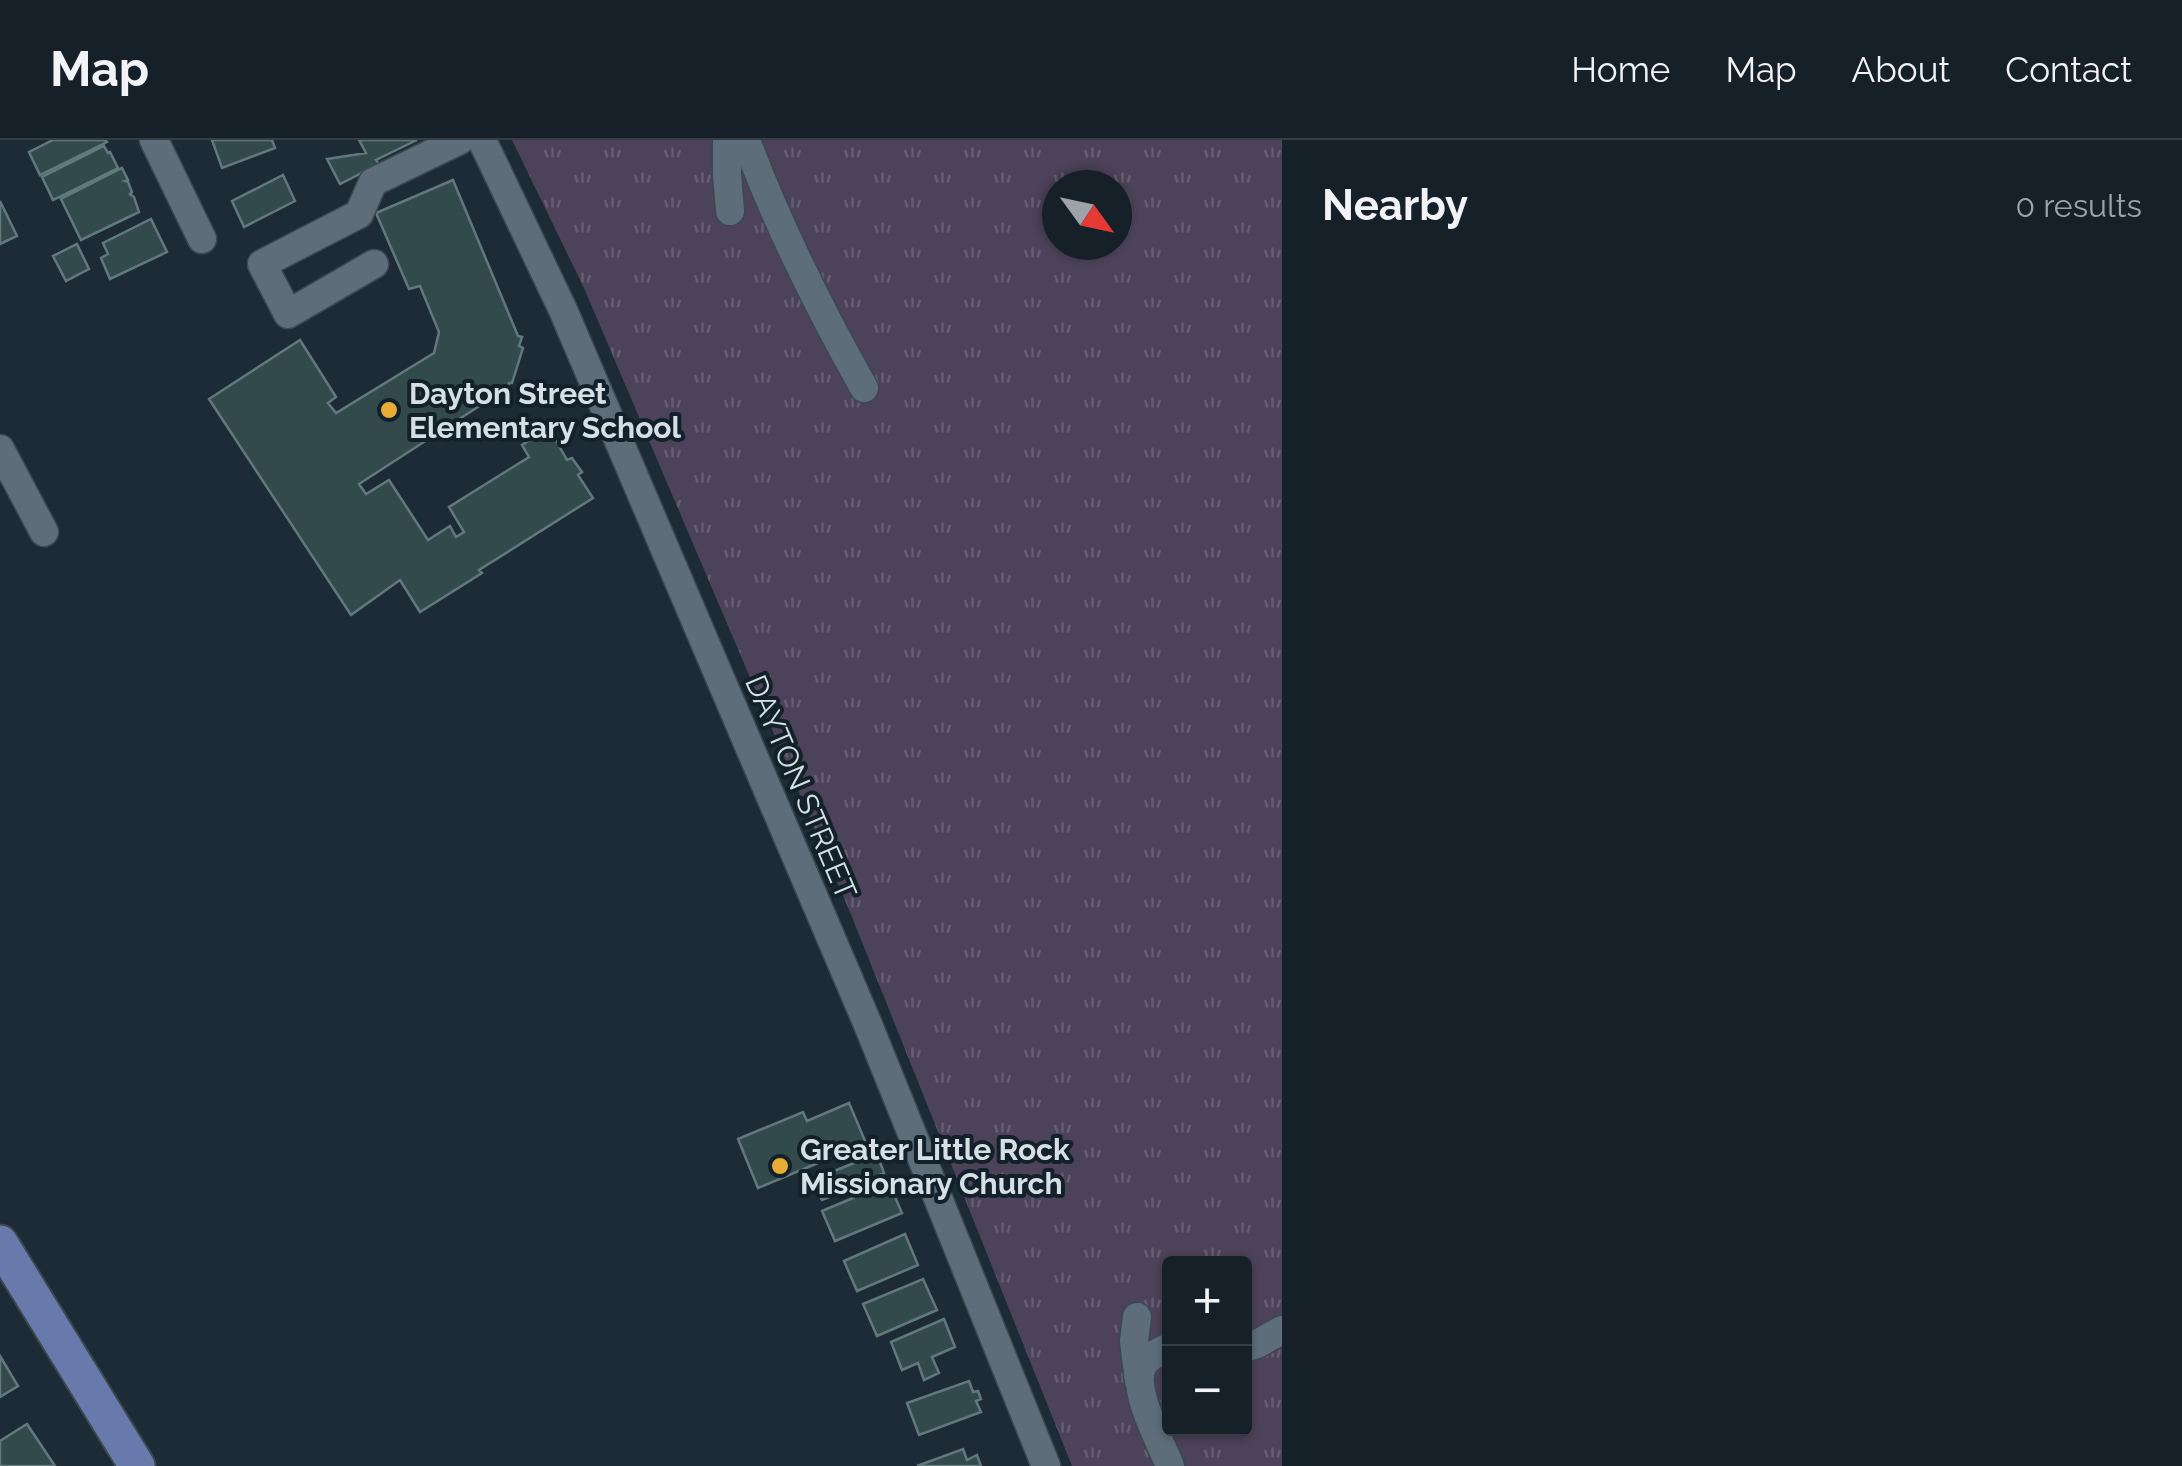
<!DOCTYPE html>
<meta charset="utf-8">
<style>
:root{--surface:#152028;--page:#1e2830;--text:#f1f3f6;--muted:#9da3a8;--line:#343e45}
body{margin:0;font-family:Raleway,sans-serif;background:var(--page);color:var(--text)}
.controls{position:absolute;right:30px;bottom:30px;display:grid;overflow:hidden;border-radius:10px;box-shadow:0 2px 8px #0004}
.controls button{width:90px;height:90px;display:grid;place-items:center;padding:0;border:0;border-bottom:2px solid var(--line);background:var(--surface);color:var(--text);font:50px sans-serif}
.compass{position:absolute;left:1042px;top:30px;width:90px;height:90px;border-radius:50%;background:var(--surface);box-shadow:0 2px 8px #0004;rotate:123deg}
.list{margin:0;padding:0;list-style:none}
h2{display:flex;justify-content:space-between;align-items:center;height:130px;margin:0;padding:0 40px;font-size:42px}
h2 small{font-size:32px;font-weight:400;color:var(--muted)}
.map{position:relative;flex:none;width:1282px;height:1326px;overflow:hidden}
header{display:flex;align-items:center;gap:60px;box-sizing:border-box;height:140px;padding:0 50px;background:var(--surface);border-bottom:2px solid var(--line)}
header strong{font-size:48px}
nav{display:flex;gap:55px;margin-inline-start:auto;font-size:35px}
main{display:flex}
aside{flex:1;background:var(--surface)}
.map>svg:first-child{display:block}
.grass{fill:url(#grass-tufts);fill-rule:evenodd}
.building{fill:#334a4d;stroke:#61797d;stroke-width:2.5}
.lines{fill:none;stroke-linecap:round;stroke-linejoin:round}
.minor-casing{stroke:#3c4851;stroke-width:31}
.major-casing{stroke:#3c4851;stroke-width:39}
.minor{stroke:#5d6e7a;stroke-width:28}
.major{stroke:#687aab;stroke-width:35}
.poi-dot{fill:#e7ac36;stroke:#13212b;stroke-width:4}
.labels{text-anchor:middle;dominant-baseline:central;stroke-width:8;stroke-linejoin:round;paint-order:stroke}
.poi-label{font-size:30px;font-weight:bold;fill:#d6dfe6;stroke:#13212b;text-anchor:start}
.street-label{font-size:30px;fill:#d6dfe6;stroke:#13212b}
</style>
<header>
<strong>Map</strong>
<nav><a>Home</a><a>Map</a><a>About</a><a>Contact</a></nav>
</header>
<main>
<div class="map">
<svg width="1282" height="1326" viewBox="0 0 1282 1326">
<defs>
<pattern id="grass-tufts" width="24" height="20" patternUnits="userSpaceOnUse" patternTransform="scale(2.5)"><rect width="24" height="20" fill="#4c4259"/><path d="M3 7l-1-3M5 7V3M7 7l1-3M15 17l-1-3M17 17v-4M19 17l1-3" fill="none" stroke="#655d71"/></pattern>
</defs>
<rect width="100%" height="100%" fill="#1c2b36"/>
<!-- grass -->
<path class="grass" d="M512,0H1282V1326H1072L850,772L584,148ZM1057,45H1117V105H1057ZM1170,1124H1244V1288H1170Z"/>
<!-- building -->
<path class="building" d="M53,0H105L107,2L40,35L29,12Z
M212,0H272L275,8L222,28Z
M359,0H417L376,20L379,24L340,44L327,19L366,13Z
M104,6L108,13L110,12L118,28L53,60L42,37Z
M122,28L128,40L125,41L128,42L132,52L130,54L134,57L139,72L81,100L61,59Z
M283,35L295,61L244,87L232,61Z
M453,40L518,196L522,197L519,206L523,208L512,243H509L506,253L501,252L359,344L366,354L389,340L428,400L450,386L456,397L464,392L449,367L529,317L522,305L549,288L567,320L572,318L582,332L578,335L593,358L479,430L482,433L420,472L400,440L351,475L209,259L300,200L336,257L328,263L336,273L434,213L439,192L420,146L409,149L376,73Z
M0,61L17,96L0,104Z
M151,79L167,112L110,139L101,118L108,114L103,103Z
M77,104L89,129L66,141L53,116Z
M849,963L866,1003L758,1048L738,999L803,972L807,981Z
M877,1014L884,1033L877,1036L878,1038L822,1060L815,1047L827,1042L824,1035Z
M889,1043L902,1073L835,1101L822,1071Z
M905,1094L918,1125L857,1151L844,1121Z
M923,1139L937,1170L877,1196L863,1164Z
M944,1179L955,1207L932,1217L939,1233L924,1240L918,1223L902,1230L891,1202Z
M0,1216L18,1246L0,1257Z
M969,1241L973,1252L978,1251L981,1259L976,1261L981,1272L919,1295L907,1263Z
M27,1284L55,1326H0V1301Z
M963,1309L967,1320L977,1315L981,1326H917Z"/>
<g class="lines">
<defs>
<path id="minor" d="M154,0L202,99
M482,0L563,170L869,887L1046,1326
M727,0V35L730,71
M746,0C778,86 819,168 864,248
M374,124L288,174L262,124L359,74L373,42L460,0
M0,309L44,392
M1137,1177L1134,1201L1139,1241
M1170,1207C1161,1210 1148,1217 1143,1225C1130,1248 1161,1303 1170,1326
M1244,1208L1257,1204L1282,1190"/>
<path id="major" d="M0,1103L137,1326"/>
</defs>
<!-- minor casing -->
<use href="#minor" class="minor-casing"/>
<!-- major casing -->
<use href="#major" class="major-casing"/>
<!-- minor -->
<use href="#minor" class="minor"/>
<!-- major -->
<use href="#major" class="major"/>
</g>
<!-- markers -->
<g class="poi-dot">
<circle cx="389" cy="270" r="10"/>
<circle cx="780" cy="1026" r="10"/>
</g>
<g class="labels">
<!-- poi labels -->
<g class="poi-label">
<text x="409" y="253">Dayton Street<tspan x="409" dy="34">Elementary School</tspan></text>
<text x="800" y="1009">Greater Little Rock<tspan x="800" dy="34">Missionary Church</tspan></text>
</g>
<!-- street labels -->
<g class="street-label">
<text transform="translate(801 647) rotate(67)">DAYTON STREET</text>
</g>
</g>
</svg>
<div class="controls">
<button>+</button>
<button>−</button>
</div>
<svg class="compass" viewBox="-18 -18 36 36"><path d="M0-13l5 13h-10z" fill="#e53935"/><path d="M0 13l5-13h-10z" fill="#9da3a8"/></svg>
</div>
<aside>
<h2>Nearby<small>0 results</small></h2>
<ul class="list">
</ul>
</aside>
</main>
